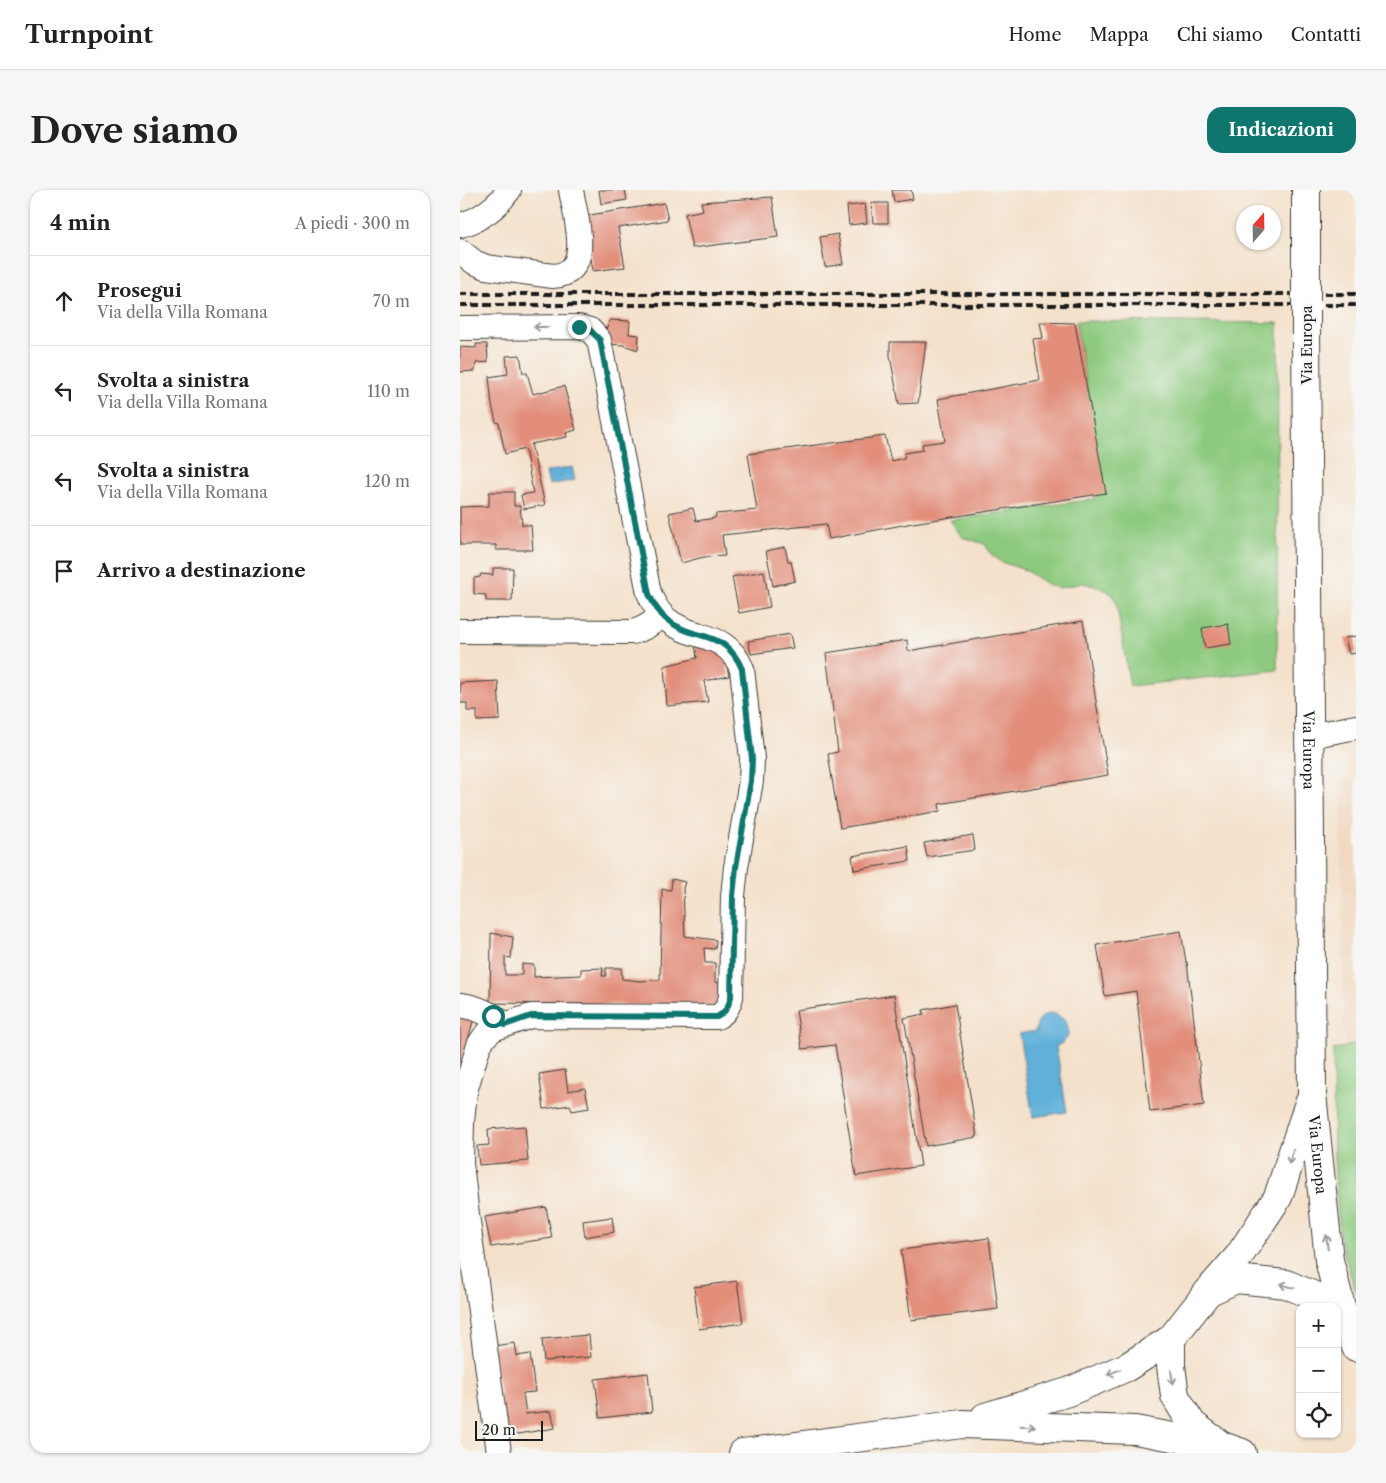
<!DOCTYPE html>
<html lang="it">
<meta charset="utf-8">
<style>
:root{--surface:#fff;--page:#f6f6f6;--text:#222;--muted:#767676;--line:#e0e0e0;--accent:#0f766e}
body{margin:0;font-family:"Libre Caslon Text",serif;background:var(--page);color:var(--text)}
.controls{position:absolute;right:15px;bottom:15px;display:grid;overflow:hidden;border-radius:10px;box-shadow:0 1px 4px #0004}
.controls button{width:45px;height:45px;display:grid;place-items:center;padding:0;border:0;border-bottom:1px solid var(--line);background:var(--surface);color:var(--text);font:25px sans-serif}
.compass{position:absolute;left:776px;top:15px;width:45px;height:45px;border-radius:50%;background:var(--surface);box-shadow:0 1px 4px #0004;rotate:20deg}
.scale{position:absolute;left:15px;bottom:12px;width:68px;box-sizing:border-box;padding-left:5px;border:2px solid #1c1c1c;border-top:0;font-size:14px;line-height:18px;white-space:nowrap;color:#1c1c1c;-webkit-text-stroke:4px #f6f6f2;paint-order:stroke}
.stop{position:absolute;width:15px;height:15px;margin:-11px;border:4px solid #0f766e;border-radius:50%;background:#fff}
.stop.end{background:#0f766e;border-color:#fff;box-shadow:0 1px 5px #0008}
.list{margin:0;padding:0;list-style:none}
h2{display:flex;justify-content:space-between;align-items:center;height:65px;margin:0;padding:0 20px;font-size:21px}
h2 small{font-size:16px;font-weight:400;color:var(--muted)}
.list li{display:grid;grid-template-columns:32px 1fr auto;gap:15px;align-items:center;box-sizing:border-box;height:90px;padding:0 20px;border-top:1px solid var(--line)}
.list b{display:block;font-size:19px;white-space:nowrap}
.list p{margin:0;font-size:16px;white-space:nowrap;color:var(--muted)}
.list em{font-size:16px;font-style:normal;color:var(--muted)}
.icon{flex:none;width:28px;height:28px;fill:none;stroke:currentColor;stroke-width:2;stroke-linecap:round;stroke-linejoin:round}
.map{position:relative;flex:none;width:896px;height:1263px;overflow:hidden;border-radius:15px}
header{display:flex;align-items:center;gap:30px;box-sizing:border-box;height:70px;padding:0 25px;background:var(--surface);border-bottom:1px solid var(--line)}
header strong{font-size:24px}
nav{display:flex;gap:28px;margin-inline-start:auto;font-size:18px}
.intro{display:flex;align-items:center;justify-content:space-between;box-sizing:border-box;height:120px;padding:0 30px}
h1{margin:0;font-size:35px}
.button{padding:12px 22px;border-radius:15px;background:var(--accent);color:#fff;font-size:18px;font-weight:700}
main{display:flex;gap:30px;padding:0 30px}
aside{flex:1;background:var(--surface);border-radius:15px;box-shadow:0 1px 4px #0004}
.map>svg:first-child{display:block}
.built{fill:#f0d5bc}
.green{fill:#8dca7f;stroke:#54734e}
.water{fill:#60b0da;stroke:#3e667b}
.building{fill:#e28e7a}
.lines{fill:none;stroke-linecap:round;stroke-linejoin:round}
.minor-casing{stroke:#3c3a36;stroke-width:26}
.tertiary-casing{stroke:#3c3a36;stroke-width:30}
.minor{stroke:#fff;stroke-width:24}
.tertiary{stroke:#fff;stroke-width:28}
.rail{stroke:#1c1c1c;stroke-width:4;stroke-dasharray:8 4;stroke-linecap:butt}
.tertiary-bridge-casing{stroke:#3c3a36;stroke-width:30;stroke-linecap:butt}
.tertiary-bridge{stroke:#fff;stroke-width:28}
.oneway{stroke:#999}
.route{stroke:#0f766e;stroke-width:6}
.labels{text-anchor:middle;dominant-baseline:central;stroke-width:4.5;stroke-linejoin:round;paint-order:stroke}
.street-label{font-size:15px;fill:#1c1c1c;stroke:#f6f6f2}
</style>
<header>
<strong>Turnpoint</strong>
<nav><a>Home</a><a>Mappa</a><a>Chi siamo</a><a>Contatti</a></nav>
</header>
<div class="intro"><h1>Dove siamo</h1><a class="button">Indicazioni</a></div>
<main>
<aside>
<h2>4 min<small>A piedi · 300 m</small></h2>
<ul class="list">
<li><svg class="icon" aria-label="ahead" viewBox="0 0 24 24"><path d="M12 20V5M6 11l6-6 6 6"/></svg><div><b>Prosegui</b><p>Via della Villa Romana</p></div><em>70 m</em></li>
<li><svg class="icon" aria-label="left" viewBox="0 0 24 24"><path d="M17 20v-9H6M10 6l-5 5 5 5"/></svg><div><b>Svolta a sinistra</b><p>Via della Villa Romana</p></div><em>110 m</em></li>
<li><svg class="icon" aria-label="left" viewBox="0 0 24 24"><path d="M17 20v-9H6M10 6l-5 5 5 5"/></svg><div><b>Svolta a sinistra</b><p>Via della Villa Romana</p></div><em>120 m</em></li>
<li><svg class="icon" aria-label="arrive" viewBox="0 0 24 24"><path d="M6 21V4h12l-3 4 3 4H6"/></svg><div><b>Arrivo a destinazione</b></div></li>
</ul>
</aside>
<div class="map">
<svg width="896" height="1263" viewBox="0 0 896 1263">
<rect width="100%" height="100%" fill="#f6f6f2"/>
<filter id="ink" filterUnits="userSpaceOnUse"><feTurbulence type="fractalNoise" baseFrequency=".02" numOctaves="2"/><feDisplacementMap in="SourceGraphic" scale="10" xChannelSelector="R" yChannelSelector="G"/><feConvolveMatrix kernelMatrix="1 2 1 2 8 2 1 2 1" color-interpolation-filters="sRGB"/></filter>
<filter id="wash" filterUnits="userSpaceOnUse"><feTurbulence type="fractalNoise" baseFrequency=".0096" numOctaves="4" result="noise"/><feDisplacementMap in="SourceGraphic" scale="20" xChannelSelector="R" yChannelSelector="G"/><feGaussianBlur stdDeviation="1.12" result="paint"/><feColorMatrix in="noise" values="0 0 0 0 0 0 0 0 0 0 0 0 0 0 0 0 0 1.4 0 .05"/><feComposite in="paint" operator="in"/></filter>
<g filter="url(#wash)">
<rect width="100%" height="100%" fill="#f4e1cb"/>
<!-- built -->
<path class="built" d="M896,568V854L884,857L881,591L889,589L888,569Z"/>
<!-- green -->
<path class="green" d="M616,131L818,133L817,480L670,496L656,411L648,401L635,396L623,393L598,398L587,394L565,380L541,372L531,364L525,354L502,347L490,330L634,309L643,299Z
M896,854V1104L880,1048L874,970L873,860Z"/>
<!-- water -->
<path class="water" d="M112,277L115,290L89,295L86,282Z
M591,823C610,827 616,849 596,856L607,922L573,927L559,844L576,841C576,831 581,826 591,823Z"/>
<g id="blocks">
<!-- building -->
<path class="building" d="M139,0H165L167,10L141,14Z
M432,0H451L453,9L434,12Z
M312,7L318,47L232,58L225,24L243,20L241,12Z
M204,13L208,30L158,38L165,77L133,81L124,26Z
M411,13H428V33H413Z
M405,14L407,33L389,35L387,16Z
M378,44L383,74L365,77L360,47Z
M150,130L170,131L169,144L179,145L178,160L163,155L145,154L143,141L147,138Z
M580,132L615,133L646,303L453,333L369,349L366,334L262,345L265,366L244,367L221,373L209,323L233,318L236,331L255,328L256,324L297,320L288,264L425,246L431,271L444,268L445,263L463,260L462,254L485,251L478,209L580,190L573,149L583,148Z
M430,152H466L458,213L439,214L430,166Z
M16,154H27L28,172L16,173L15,181L0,182V157L16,158Z
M60,165L63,183H67L73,204L104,196L116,240L106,243L107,247L71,254L85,315L64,319L61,305L73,303L65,259L45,264L39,233L36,232L32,215L29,187L48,184L46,166Z
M29,302H54V316H60L62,335H71L73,360H36V355H0V317L29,316Z
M325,357L328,371H331L335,391L313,396L306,361Z
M33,378H53L52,411H26V405L14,404V388L20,387L21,384L33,385Z
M304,381L310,417L279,423L272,387Z
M623,431L648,585L479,614L480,621L380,638L368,564L378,562L366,463L447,450L448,461Z
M768,434L771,454L745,458L742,438Z
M330,444L333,458L291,464L288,451Z
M896,446V463L889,464L885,448Z
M235,454L265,466L269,486L244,491L248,512L207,516L204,476L237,468Z
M38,491L40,530L17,531V521H7V513H0V493Z
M513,645L515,660L467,667L464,653Z
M448,656L450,671L394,680L392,666Z
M212,689L225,692L223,698L225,746L256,750L255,759L244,758L245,773H255V792L266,795L264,816L30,813L31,743L53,747L51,768L45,767V785H62V774L74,775V787L121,785V779L143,778L142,786H146V778H161L162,789L180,791L200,790L202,699L211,700Z
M721,741L726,772H727L744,915L690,922L676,801L645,806L637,755Z
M434,805L461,976L396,986L375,855L342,859L336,820Z
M495,814L517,947L466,956L444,828L464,824L463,820Z
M0,825L14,828L1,875H0Z
M105,880L108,901L125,898L129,918L112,921L110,915L84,919L79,884Z
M65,936L68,971L19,975L17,956L29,955L28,939Z
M86,1017L92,1048L31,1057L25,1027Z
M152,1027L154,1042L125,1047L123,1031Z
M529,1048L538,1119L451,1130L441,1060Z
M277,1091L283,1133L239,1139L234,1097Z
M129,1145L131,1167L84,1171L82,1149Z
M55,1153L57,1166L70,1164L75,1202L63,1203L66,1224L91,1221L95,1238L46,1246L33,1156Z
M188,1183L192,1222L140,1228L135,1189Z"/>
</g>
</g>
<g filter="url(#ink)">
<use href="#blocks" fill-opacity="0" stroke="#3c3a36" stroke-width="1"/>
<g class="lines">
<defs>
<path id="minor" d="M0,35C19,31 38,16 49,0
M0,61L14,72L26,77L93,86C135,84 115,26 111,0
M0,138L119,137L130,140L139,150L189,403C193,413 198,422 206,429C234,452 265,439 282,479L292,569L291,591L276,677L273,706L271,807C268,817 266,822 257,827L71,826L33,839L25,846L19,855L5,901L2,932L1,973L6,1017L39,1263
M0,441L173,442C185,439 193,433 202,425
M850,546L896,537
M0,815C18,817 31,824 45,835"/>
<g id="tertiary">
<path d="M846,74V0"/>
<path id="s1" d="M846,141L852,904L869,1070L881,1117"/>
<path d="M751,1098L779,1066L818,1007L849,913"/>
<path d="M525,1227L608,1202L667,1177L711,1149"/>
<path d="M283,1263L502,1234L675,1240L762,1256"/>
<path d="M782,1263L762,1256L732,1234L715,1206L711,1176V1149L748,1102L776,1089L826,1094L881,1117L896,1157"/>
</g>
</defs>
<!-- minor casing -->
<use href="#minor" class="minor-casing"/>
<!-- tertiary casing -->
<use href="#tertiary" class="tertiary-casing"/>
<!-- minor -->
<use href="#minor" class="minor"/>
<!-- tertiary -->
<use href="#tertiary" class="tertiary"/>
<!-- rail -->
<path class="rail" d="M0,104H896
M0,115H896"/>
<defs>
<path id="tertiary-bridge" d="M846,141V74"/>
</defs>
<!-- tertiary-bridge casing -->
<use href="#tertiary-bridge" class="tertiary-bridge-casing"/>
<!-- tertiary-bridge -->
<use href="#tertiary-bridge" class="tertiary-bridge"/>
</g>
<!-- one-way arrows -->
<defs><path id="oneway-shaft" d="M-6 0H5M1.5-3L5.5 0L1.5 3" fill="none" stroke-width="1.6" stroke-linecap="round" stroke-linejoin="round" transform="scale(1.25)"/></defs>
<g class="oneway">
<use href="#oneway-shaft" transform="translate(81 137) rotate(180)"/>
<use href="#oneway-shaft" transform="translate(831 967) rotate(108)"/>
<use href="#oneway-shaft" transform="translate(867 1052) rotate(-96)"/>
<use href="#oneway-shaft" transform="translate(827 1096) rotate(-165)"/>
<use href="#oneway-shaft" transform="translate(654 1182) rotate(157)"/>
<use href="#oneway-shaft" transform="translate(712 1187) rotate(81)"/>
<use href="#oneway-shaft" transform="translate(568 1236) rotate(2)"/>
</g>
</g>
<g class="lines" filter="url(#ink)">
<!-- route -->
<path class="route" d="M33,826L45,835L71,826L257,827C266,822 268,817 271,807L273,706L276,677L291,591L292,569L282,479C265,438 234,452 206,429C198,422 193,413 189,404L140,150L130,140L119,137"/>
</g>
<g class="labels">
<!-- street labels -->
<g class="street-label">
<text transform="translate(846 155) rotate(-90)">Via Europa</text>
<text stroke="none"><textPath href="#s1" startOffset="419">Via Europa</textPath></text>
<text stroke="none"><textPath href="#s1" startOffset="824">Via Europa</textPath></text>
</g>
</g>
</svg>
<div class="controls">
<button>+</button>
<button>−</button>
<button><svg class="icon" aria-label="locate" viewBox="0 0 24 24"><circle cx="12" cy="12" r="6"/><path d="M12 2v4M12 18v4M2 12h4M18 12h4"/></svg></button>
</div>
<svg class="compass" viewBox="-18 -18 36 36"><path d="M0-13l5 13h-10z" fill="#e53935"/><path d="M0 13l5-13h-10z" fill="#767676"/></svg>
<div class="scale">20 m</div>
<div class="stop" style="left:33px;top:826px"></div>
<div class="stop end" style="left:119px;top:137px"></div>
</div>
</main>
